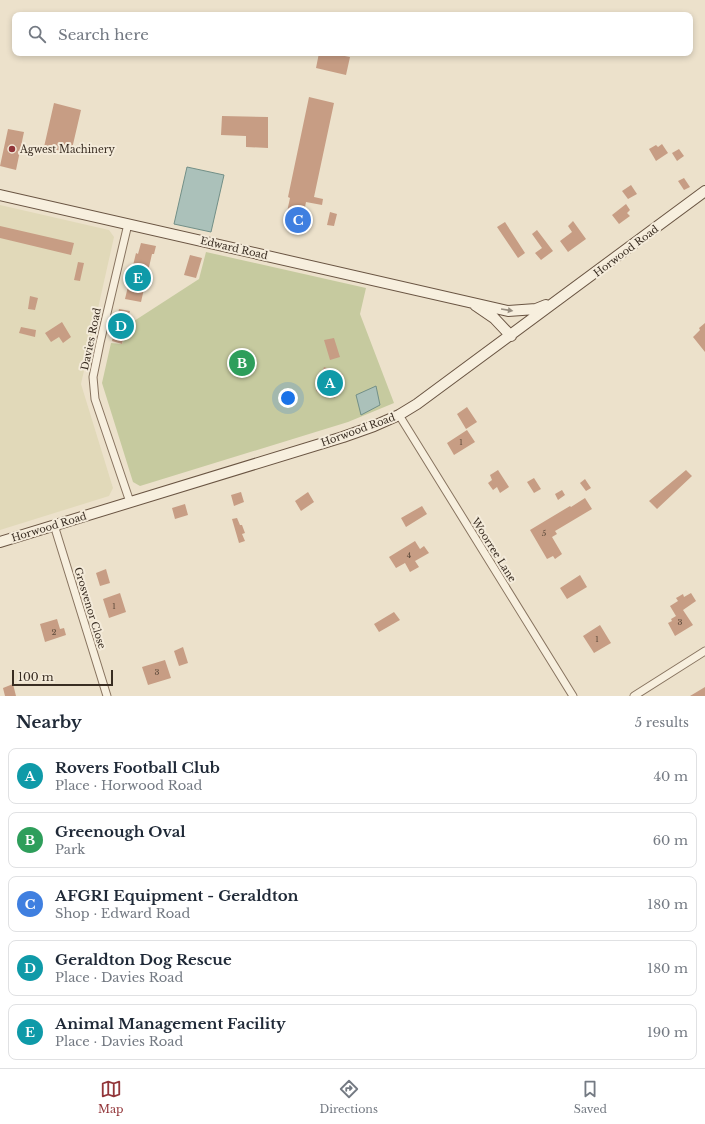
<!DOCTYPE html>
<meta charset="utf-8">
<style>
:root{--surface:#fff;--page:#f2f2f3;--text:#1f2937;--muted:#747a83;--line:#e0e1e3;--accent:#923539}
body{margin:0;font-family:"Libre Baskerville",serif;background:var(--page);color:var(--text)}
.scale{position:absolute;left:12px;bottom:10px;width:101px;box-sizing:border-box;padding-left:4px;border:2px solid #392d22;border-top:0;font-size:11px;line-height:14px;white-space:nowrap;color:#392d22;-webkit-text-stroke:3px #f4ebda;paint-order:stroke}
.you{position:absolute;left:288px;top:398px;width:14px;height:14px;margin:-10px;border:3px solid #fff;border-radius:50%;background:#1a73e8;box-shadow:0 0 0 6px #1a73e833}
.badge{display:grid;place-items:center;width:26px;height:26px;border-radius:50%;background:var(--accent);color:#fff;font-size:13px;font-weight:700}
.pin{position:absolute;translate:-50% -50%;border:2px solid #fff;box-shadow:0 1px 4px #0006}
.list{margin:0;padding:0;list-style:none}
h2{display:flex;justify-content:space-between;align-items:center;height:52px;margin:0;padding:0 16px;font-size:17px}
h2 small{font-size:13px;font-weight:400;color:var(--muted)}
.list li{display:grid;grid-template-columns:26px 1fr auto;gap:12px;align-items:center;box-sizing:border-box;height:56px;margin:0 8px 8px;padding:0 8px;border:1px solid var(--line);border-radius:8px}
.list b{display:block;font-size:15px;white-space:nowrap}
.list p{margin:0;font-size:13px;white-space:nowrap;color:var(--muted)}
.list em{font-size:13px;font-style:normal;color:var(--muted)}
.icon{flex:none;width:22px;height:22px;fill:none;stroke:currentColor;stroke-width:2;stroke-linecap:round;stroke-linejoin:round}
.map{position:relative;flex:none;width:705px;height:696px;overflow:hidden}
.search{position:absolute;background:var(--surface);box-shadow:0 2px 6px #0003;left:12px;right:12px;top:12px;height:44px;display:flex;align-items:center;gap:10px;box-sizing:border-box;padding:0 14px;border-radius:8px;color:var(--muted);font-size:15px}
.sheet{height:372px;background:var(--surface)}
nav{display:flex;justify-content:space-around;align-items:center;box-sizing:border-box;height:56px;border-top:1px solid var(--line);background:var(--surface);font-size:11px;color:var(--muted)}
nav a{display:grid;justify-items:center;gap:2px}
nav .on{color:var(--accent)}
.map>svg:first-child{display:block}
.farmland{fill:#e1d9b9}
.green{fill:#c6ca9f}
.water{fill:#abc1ba;stroke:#728f87}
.building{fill:#c79d84}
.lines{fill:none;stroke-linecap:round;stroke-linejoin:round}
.minor-casing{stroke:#887460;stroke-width:9}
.secondary-casing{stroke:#6a5543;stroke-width:12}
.minor{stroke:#f7efde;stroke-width:7}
.secondary{stroke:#f7efde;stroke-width:10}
.oneway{fill:#988e80}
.poi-dot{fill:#923539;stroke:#f4ebda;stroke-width:1.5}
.labels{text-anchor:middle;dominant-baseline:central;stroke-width:4;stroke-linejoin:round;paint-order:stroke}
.number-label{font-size:8px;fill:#5c493a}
.poi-label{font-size:10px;fill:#392d22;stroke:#f4ebda;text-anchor:start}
.street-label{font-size:10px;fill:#392d22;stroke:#f4ebda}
</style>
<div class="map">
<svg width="705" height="696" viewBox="0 0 705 696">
<rect width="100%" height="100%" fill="#ece1cb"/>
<!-- farmland -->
<path class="farmland" d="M0,205L109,230L114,237L81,384L113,488L109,496L0,530Z"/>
<!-- green -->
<path class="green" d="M206,252L366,288L360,314L394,403L348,422L140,486L133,482L102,383L111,343L122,344L131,323L199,279Z"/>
<!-- water -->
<path class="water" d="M187,167L224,175L211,232L174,224Z
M376,386L380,405L361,415L356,395Z"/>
<!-- building -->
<path class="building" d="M319,53H329L350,57L346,75L316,68Z
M309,97L334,103L314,197L323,199L322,205L306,202L304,212L312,214L308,231L284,226L290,198L288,197Z
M54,103L81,110L71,153L44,147Z
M222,116L268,117V148L246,147V136L221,135Z
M8,129L24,132L16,170L0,166Z
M662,144L668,153L656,161L649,149L656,145L658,147Z
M679,149L684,156L677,161L672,153Z
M684,178L690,187L684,190L678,181Z
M631,185L637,194L628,199L622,191Z
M626,204L630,210L627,213L630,216L619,224L612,215Z
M330,212L337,214L334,226L327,225Z
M573,221L586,239L568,252L560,241L572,232L568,226Z
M505,222L525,253L518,258L497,227Z
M0,226L74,243L71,255L0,238Z
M537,230L553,251L541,260L535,253L542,248L532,234Z
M141,243L156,246L154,254H152L141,302L125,299L136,253L138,254Z
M190,255L202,258L196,278L184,275Z
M78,262L84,263L80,281L74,280Z
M30,296L38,298L35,310L28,309Z
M119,309L130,311L122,344L112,341Z
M62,322L71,337L63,343L59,337L51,342L45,333Z
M705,323V352L693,337L700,330L699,328Z
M21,327L36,330L35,337L19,333Z
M334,338L340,357L330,360L324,340Z
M324,367L343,374L335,398L316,391Z
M467,407L477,422L466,429L457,414Z
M467,430L475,442L454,455L447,443Z
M498,470L509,487L500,493L497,487L493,490L488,483L492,480L490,475Z
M686,470L692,476L657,509L649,501Z
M534,478L541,489L534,493L527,482Z
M585,479L591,488L586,491L580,483Z
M562,490L565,495L558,500L555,494Z
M241,492L244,502L234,506L231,495Z
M308,492L314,502L301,511L295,501Z
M585,498L592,509L555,531L557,534L552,537L562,554L555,559L553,556L547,559L530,530L570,506L571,507Z
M185,504L188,515L175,519L172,508Z
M422,506L427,514L406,527L401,518Z
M237,518L240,525H242L245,533L242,534L245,541L239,543L232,519Z
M415,541L420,549L424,546L429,553L415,561L419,567L410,572L405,563L396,568L389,557Z
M106,569L110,583L100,586L96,573Z
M580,575L587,587L567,599L560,588Z
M120,593L126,612L109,618L103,599Z
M691,593L696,601L683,610L693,625L675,636L668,623L672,621L671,619L676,616L670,606L678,601L676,598L683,594L684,597Z
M394,612L400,620L379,632L374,624Z
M57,619L60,629L64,628L66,635L45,642L40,624Z
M600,625L611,643L594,653L583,636Z
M183,647L188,663L179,666L174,651Z
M165,660L171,678L148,685L142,667Z
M13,684L16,696H5L3,688Z
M705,687V696H690Z"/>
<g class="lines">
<defs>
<path id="minor" d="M128,224L100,343L93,377L95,399L130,502
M399,415L573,696
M54,525L107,696
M634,696L705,651"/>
<path id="secondary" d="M0,195L508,311L536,309L546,305
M475,305L494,318L511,336
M0,542L343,437L374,426L399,415L417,404L705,191"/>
</defs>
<!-- minor casing -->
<use href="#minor" class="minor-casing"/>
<!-- secondary casing -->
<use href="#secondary" class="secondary-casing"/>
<!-- minor -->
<use href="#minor" class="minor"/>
<!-- secondary -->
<use href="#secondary" class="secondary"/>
</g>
<!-- one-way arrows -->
<defs><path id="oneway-solid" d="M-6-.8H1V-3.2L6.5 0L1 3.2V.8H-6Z"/></defs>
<use class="oneway" href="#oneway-solid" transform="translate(507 310) rotate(9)"/>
<!-- markers -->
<circle class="poi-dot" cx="12" cy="149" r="4"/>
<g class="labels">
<!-- number labels -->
<g class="number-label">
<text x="461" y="442">1</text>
<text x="544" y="533">5</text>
<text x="409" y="555">4</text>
<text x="114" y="606">1</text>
<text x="680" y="622">3</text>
<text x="54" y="632">2</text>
<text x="597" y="639">1</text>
<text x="157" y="672">3</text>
</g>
<!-- poi labels -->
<g class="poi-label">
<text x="20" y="149">Agwest Machinery</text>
</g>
<!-- street labels -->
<g class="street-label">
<text transform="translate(234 248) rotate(13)">Edward Road</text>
<text transform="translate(626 251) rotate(-37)">Horwood Road</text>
<text transform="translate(91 339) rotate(-78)">Davies Road</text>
<text transform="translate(358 430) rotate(-20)">Horwood Road</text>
<text transform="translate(49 527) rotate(-17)">Horwood Road</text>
<text transform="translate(494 550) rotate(58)">Woorree Lane</text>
<text transform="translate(90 608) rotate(73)">Grosvenor Close</text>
</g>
</g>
</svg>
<div class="scale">100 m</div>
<div class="you"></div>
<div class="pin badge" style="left:330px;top:383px;background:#0f9aa8">A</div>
<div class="pin badge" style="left:242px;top:363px;background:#2e9e5b">B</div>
<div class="pin badge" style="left:298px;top:220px;background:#3f7fe0">C</div>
<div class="pin badge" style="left:121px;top:326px;background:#0f9aa8">D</div>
<div class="pin badge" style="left:138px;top:278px;background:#0f9aa8">E</div>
<div class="search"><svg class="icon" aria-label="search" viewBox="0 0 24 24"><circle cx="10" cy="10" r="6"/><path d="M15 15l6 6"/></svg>Search here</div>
</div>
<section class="sheet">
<h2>Nearby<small>5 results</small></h2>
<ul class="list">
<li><span class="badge" style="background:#0f9aa8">A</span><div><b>Rovers Football Club</b><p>Place · Horwood Road</p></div><em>40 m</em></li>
<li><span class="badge" style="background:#2e9e5b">B</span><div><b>Greenough Oval</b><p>Park</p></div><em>60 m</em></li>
<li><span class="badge" style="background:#3f7fe0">C</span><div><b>AFGRI Equipment - Geraldton</b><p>Shop · Edward Road</p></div><em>180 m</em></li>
<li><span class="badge" style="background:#0f9aa8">D</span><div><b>Geraldton Dog Rescue</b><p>Place · Davies Road</p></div><em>180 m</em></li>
<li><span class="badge" style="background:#0f9aa8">E</span><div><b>Animal Management Facility</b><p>Place · Davies Road</p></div><em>190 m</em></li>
</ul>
</section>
<nav>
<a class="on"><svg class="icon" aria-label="map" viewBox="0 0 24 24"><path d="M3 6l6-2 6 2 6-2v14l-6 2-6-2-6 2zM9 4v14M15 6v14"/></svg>Map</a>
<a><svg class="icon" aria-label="directions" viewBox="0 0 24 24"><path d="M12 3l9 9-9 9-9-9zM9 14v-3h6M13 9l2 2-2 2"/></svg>Directions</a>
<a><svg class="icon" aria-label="saved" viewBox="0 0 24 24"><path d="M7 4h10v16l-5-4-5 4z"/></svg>Saved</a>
</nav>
